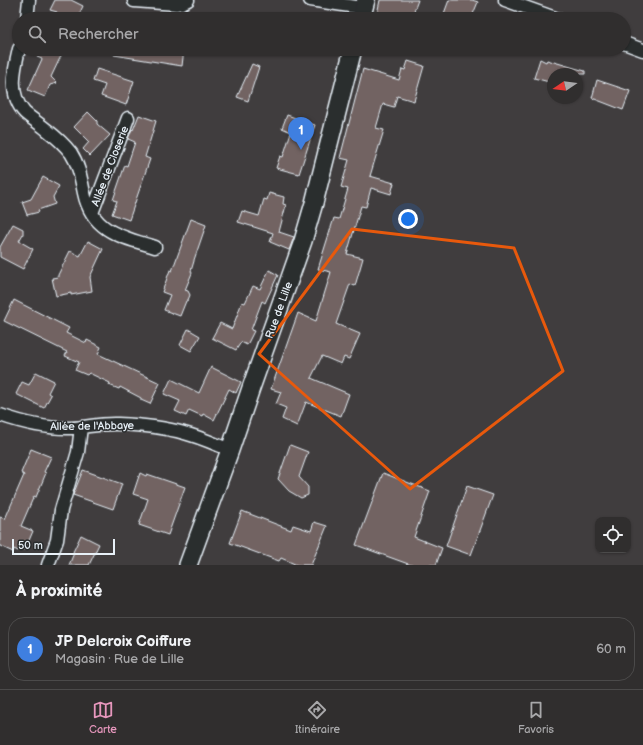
<!DOCTYPE html>
<html lang="fr">
<meta charset="utf-8">
<style>
:root{--surface:#302e2e;--page:#3c3a3a;--text:#f1f3f6;--muted:#a8a8aa;--line:#4b4a4a;--accent:#e797bd}
body{margin:0;font-family:"Balsamiq Sans",sans-serif;background:var(--page);color:var(--text)}
.controls{position:absolute;right:12px;bottom:12px;display:grid;overflow:hidden;border-radius:8px;box-shadow:0 1px 3px #0004}
.controls button{width:36px;height:36px;display:grid;place-items:center;padding:0;border:0;border-bottom:1px solid var(--line);background:var(--surface);color:var(--text);font:20px sans-serif}
.compass{position:absolute;left:547px;top:68px;width:36px;height:36px;border-radius:50%;background:var(--surface);box-shadow:0 1px 3px #0004;rotate:257deg}
.scale{position:absolute;left:12px;bottom:10px;width:103px;box-sizing:border-box;padding-left:4px;border:2px solid #e8f1f8;border-top:0;font-size:11px;line-height:14px;white-space:nowrap;color:#e8f1f8;-webkit-text-stroke:3px #2a2d2e;paint-order:stroke}
.you{position:absolute;left:408px;top:219px;width:14px;height:14px;margin:-10px;border:3px solid #fff;border-radius:50%;background:#1a73e8;box-shadow:0 0 0 6px #1a73e833}
.badge{display:grid;place-items:center;width:26px;height:26px;border-radius:50%;background:var(--accent);color:#fff;font-size:13px;font-weight:700}
.pin{position:absolute;translate:-50% -33px;filter:drop-shadow(0 1px 2px #0008)}
.pin::after{content:'';position:absolute;top:21px;width:14px;height:12px;background:inherit;clip-path:polygon(0 0,100% 0,50% 100%)}
.list{margin:0;padding:0;list-style:none}
h2{display:flex;justify-content:space-between;align-items:center;height:52px;margin:0;padding:0 16px;font-size:17px}
h2 small{font-size:13px;font-weight:400;color:var(--muted)}
.list li{display:grid;grid-template-columns:26px 1fr auto;gap:12px;align-items:center;box-sizing:border-box;height:64px;margin:0 8px 8px;padding:0 8px;border:1px solid var(--line);border-radius:16px}
.list b{display:block;font-size:15px;white-space:nowrap}
.list p{margin:0;font-size:13px;white-space:nowrap;color:var(--muted)}
.list em{font-size:13px;font-style:normal;color:var(--muted)}
.icon{flex:none;width:22px;height:22px;fill:none;stroke:currentColor;stroke-width:2;stroke-linecap:round;stroke-linejoin:round}
.map{position:relative;flex:none;width:643px;height:565px;overflow:hidden}
.search{position:absolute;background:var(--surface);box-shadow:0 1px 3px #0004;left:12px;right:12px;top:12px;height:44px;display:flex;align-items:center;gap:10px;box-sizing:border-box;padding:0 14px;border-radius:22px;color:var(--muted);font-size:15px}
.sheet{height:124px;background:var(--surface)}
nav{display:flex;justify-content:space-around;align-items:center;box-sizing:border-box;height:56px;border-top:1px solid var(--line);background:var(--surface);font-size:11px;color:var(--muted)}
nav a{display:grid;justify-items:center;gap:2px}
nav .on{color:var(--accent)}
.map>svg:first-child{display:block}
.building{fill:#726362;stroke:#e8f1f8}
.lines{fill:none;stroke-linecap:round;stroke-linejoin:round}
.street-casing{stroke:#e8f1f8;stroke-width:15}
.secondary-casing{stroke:#e8f1f8;stroke-width:20}
.street{stroke:#2a2d2e;stroke-width:12}
.secondary{stroke:#2a2d2e;stroke-width:17}
.marked{fill:none;stroke:#e8590c;stroke-width:3;stroke-linejoin:round}
.labels{text-anchor:middle;dominant-baseline:central;stroke-width:3;stroke-linejoin:round;paint-order:stroke}
.street-label{font-size:11px;fill:#e8f1f8;stroke:#2a2d2e}
</style>
<div class="map">
<svg width="643" height="565" viewBox="0 0 643 565">
<rect width="100%" height="100%" fill="#403d3e"/>
<filter id="ink" filterUnits="userSpaceOnUse"><feTurbulence type="fractalNoise" baseFrequency=".025" numOctaves="2"/><feDisplacementMap in="SourceGraphic" scale="8" xChannelSelector="R" yChannelSelector="G"/><feConvolveMatrix kernelMatrix="1 2 1 2 8 2 1 2 1" color-interpolation-filters="sRGB"/></filter>
<g filter="url(#ink)">
<!-- building -->
<path class="building" d="M55,0H71L83,6L77,19H54L57,12L50,10Z
M380,0H418L411,19H376Z
M449,0H472L478,2L471,19H442Z
M41,49H57L56,54L61,56L51,77L57,83L50,85L45,97L28,90L42,59L37,57Z
M115,49H184L182,66L114,55Z
M540,59L546,62L547,60L585,71V74H553V83L534,78Z
M408,61L424,66L414,101L397,96L394,107L383,104L376,128L384,130L370,176L394,183L391,194L371,188L366,207L361,206L347,254L363,258L355,286L350,284L336,324L360,334L349,359L344,357L341,364L322,356L311,378L349,394L341,416L306,402L297,426L282,419L286,408L276,404L281,392L271,389L298,313L316,321L331,272L318,269L334,218L339,219L348,189L341,187L349,160L340,158L363,69L399,80L402,69L405,70Z
M252,64L259,67L248,101L237,97Z
M97,69L134,81L126,105L101,96L105,85L93,81Z
M597,80L630,91L623,110L592,98Z
M88,112L97,121V124L110,135L90,156L83,149L89,142L74,127Z
M139,115L156,121L145,157L150,159L129,220L112,214L117,201L113,200L125,165L127,166L135,142L128,139L132,129L133,130Z
M287,115L315,125L299,174L276,168L280,156L283,157L291,132L282,128Z
M43,177L59,186L53,197L55,204L38,210L39,212L27,215L22,202L31,199Z
M269,193L284,197L283,204L286,205L279,232L294,237L289,250L270,242L273,233L238,222L242,211L259,216L264,199L267,200Z
M191,219L206,225L194,260V261L191,271L192,273L185,290L188,291L190,295L188,300L186,301L180,316L164,310L170,295L162,292L170,270L172,271Z
M13,224L23,229V234L19,241L33,249L23,269L0,257V247Z
M88,241L103,249L90,277L92,291L71,295V293L56,296L52,278L58,277V275L70,251L80,256Z
M269,270L278,275L265,303L262,301L251,330L254,331L247,345L241,342L236,350L212,338L220,323L232,329L242,302L245,303L253,286L260,289Z
M14,300L69,328L66,333L86,343L87,340L101,347L98,354L160,383L150,404L141,400V398L120,387L119,389L109,385L110,383L89,373L87,375L75,370L79,362L65,356L67,352L4,321Z
M188,329L200,336L191,351L180,345Z
M211,367L241,382L236,393L229,389L214,420L203,414L202,416L189,410L186,416L175,411L180,401L164,394L171,379L199,393Z
M36,372L54,381L48,393L51,395L44,408L16,394L22,382L29,385Z
M290,445L308,452L299,477L308,487V495L301,498L289,491L278,479Z
M31,449L51,457L44,472L46,473L36,497L34,496L21,526L33,531L25,550L20,547L18,551L14,549L13,552L0,546V517L5,519L24,475L21,473Z
M83,470L122,484L113,509L73,495Z
M140,473L146,476L147,474L185,487L168,535L139,525L148,499L133,494Z
M383,473L430,491L414,537L442,548L436,565H411L356,545Z
M467,486L493,495L471,555L446,546Z
M242,511L291,530L293,525L311,531L314,522L327,526L311,565H297L281,558L279,561L230,543Z
M81,535L99,544L89,565H69L74,553L73,552Z"/>
<g class="lines">
<defs>
<path id="street" d="M310,0L363,8
M505,0L558,19
M134,1L176,4L182,3L188,0
M27,19L29,0
M624,43L643,50
M19,49C14,70 8,95 25,113C32,119 40,124 47,130C56,137 64,144 71,153C79,165 81,179 84,193C92,232 122,237 155,247
M92,213L128,118
M0,415C23,423 47,429 72,428C87,427 102,423 118,424C140,425 163,427 184,433C200,437 215,444 230,450
M48,565L57,540L61,510L78,452L81,427"/>
<path id="secondary" d="M361,19L366,0
M188,565L230,450L251,388L303,241L314,203L353,49"/>
</defs>
<!-- street casing -->
<use href="#street" class="street-casing"/>
<!-- secondary casing -->
<use href="#secondary" class="secondary-casing"/>
<!-- street -->
<use href="#street" class="street"/>
<!-- secondary -->
<use href="#secondary" class="secondary"/>
</g>
</g>
<!-- marked area -->
<path class="marked" d="M352,229L514,248L563,371L410,489L259,354Z"/>
<g class="labels">
<!-- street labels -->
<g class="street-label">
<text transform="translate(110 166) rotate(-69)">Allée de Closerie</text>
<text transform="translate(279 310) rotate(-70)">Rue de Lille</text>
<text transform="translate(92 426) rotate(-1)">Allée de l'Abbaye</text>
</g>
</g>
</svg>
<div class="controls">
<button><svg class="icon" aria-label="locate" viewBox="0 0 24 24"><circle cx="12" cy="12" r="6"/><path d="M12 2v4M12 18v4M2 12h4M18 12h4"/></svg></button>
</div>
<svg class="compass" viewBox="-18 -18 36 36"><path d="M0-13l5 13h-10z" fill="#e53935"/><path d="M0 13l5-13h-10z" fill="#a8a8aa"/></svg>
<div class="scale">50 m</div>
<div class="you"></div>
<div class="pin badge" style="left:301px;top:150px;background:#3f7fe0">1</div>
<div class="search"><svg class="icon" aria-label="search" viewBox="0 0 24 24"><circle cx="10" cy="10" r="6"/><path d="M15 15l6 6"/></svg>Rechercher</div>
</div>
<section class="sheet">
<h2>À proximité<small></small></h2>
<ul class="list">
<li><span class="badge" style="background:#3f7fe0">1</span><div><b>JP Delcroix Coiffure</b><p>Magasin · Rue de Lille</p></div><em>60 m</em></li>
</ul>
</section>
<nav>
<a class="on"><svg class="icon" aria-label="map" viewBox="0 0 24 24"><path d="M3 6l6-2 6 2 6-2v14l-6 2-6-2-6 2zM9 4v14M15 6v14"/></svg>Carte</a>
<a><svg class="icon" aria-label="directions" viewBox="0 0 24 24"><path d="M12 3l9 9-9 9-9-9zM9 14v-3h6M13 9l2 2-2 2"/></svg>Itinéraire</a>
<a><svg class="icon" aria-label="saved" viewBox="0 0 24 24"><path d="M7 4h10v16l-5-4-5 4z"/></svg>Favoris</a>
</nav>
